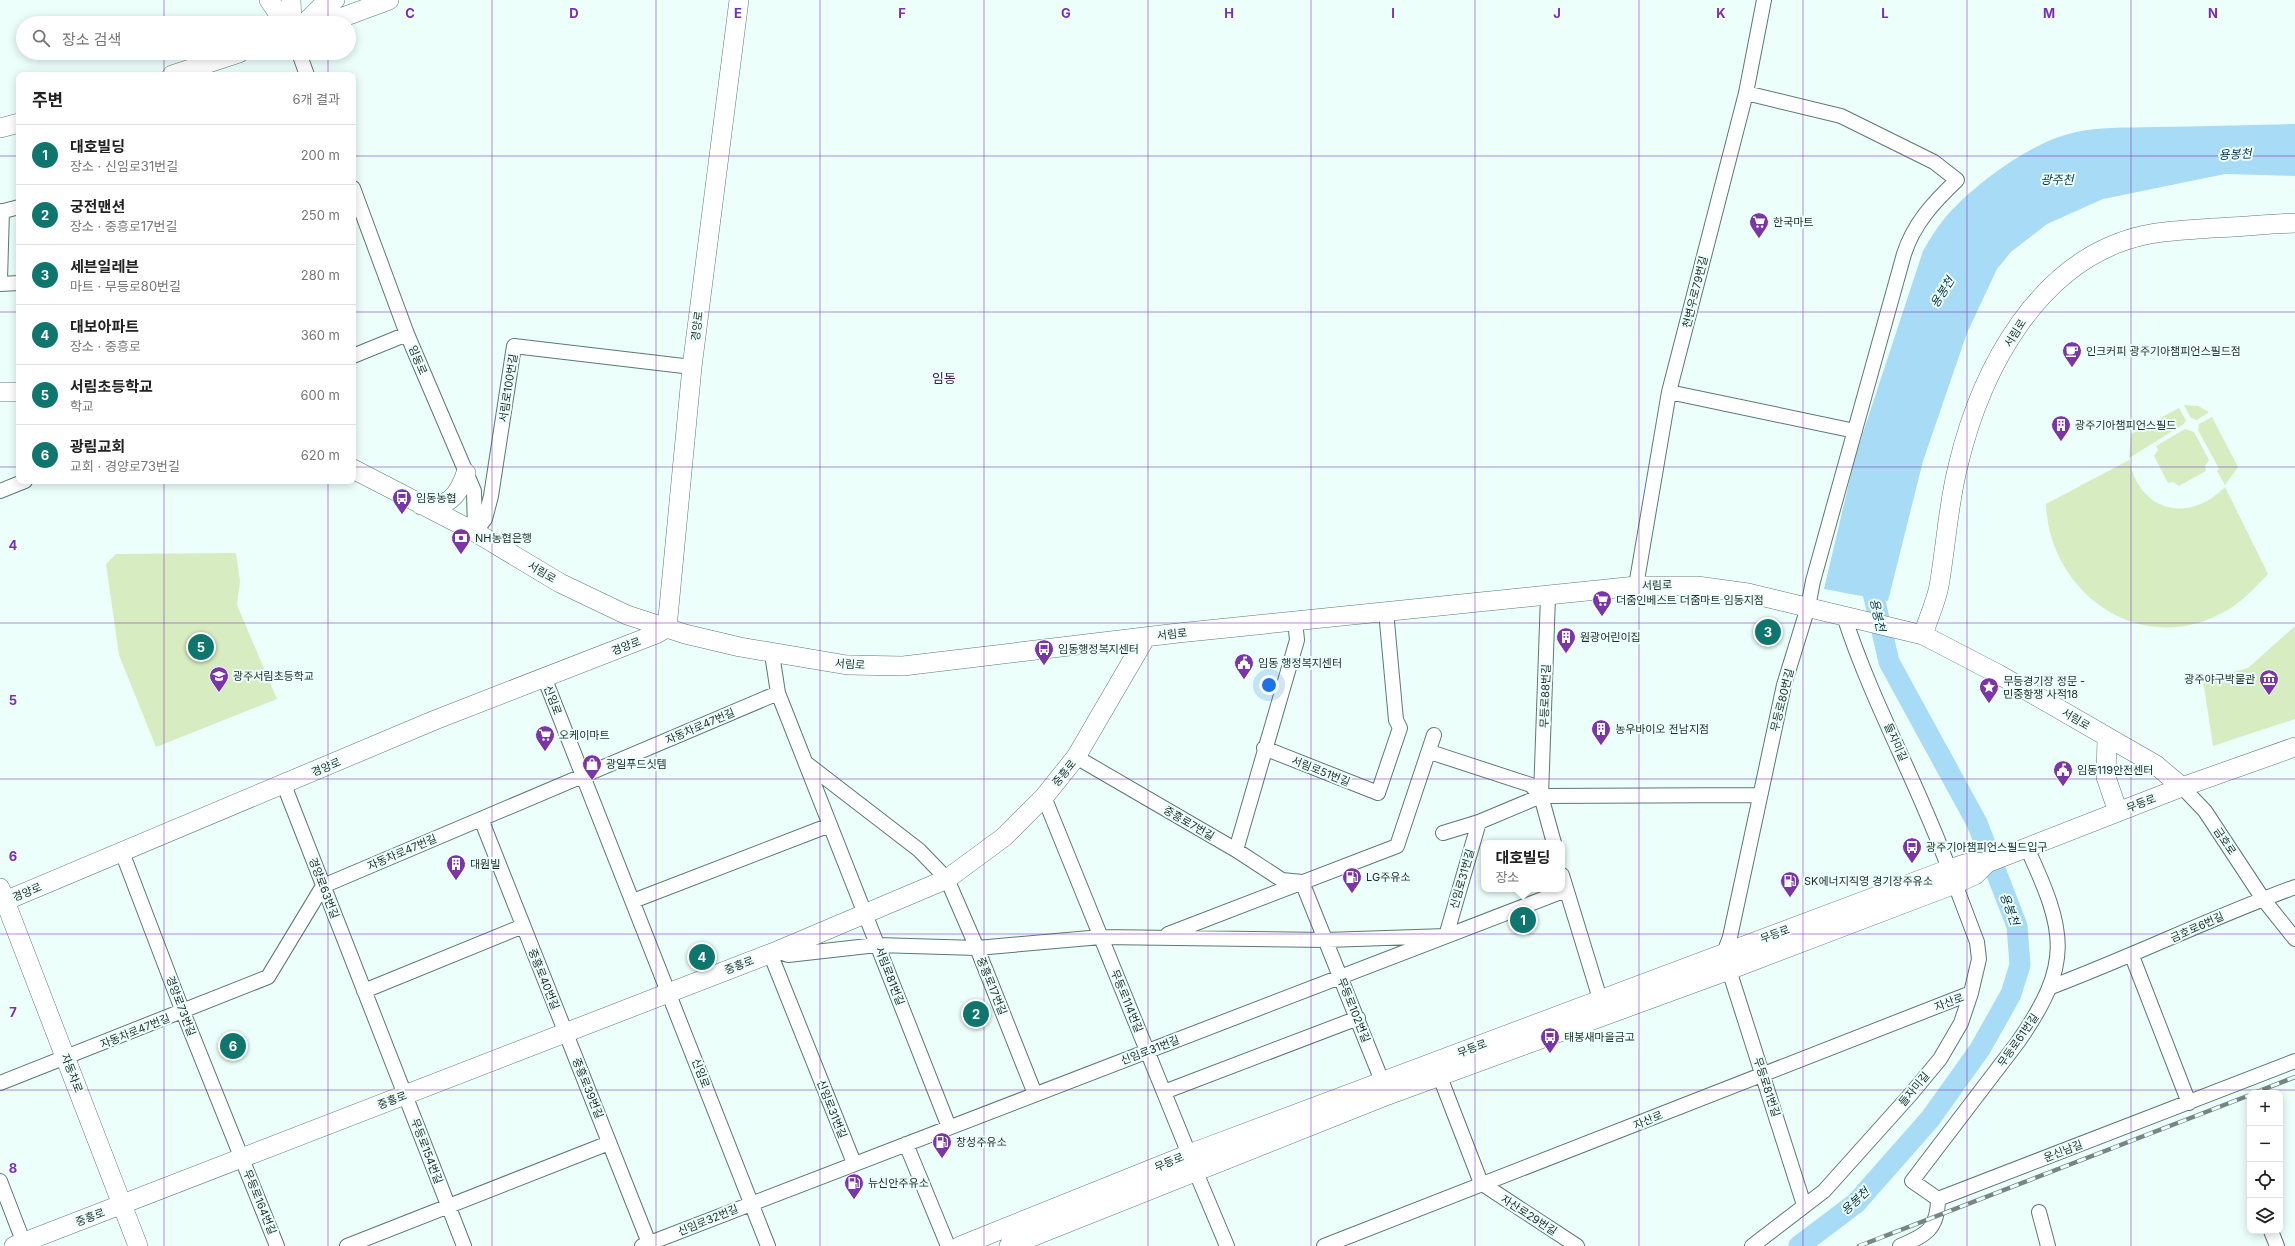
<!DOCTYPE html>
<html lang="ko">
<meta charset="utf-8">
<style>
:root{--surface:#fff;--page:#f6f6f6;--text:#222;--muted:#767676;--line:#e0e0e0;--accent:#0f766e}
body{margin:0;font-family:Inter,"Noto Sans KR",sans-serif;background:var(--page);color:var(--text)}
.controls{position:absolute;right:12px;bottom:12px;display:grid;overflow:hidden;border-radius:8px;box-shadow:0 2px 10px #0003}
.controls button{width:36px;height:36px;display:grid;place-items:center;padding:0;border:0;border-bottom:1px solid var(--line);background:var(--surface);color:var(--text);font:20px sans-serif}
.you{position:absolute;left:1269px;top:685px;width:14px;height:14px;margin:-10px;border:3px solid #fff;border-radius:50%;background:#1a73e8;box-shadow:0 0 0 6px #1a73e833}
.badge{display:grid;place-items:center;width:26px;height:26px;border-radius:50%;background:var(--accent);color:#fff;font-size:13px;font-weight:700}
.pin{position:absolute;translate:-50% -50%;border:2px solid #fff;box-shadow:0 1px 4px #0006}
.popup{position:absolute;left:1481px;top:840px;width:84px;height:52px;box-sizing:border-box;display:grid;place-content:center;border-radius:8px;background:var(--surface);filter:drop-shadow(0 1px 3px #0005);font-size:13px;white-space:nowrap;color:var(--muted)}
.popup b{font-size:15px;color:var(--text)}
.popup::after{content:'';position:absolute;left:50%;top:100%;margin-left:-8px;border:8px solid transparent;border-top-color:var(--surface)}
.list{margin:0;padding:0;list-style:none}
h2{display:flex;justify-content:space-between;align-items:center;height:52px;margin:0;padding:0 16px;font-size:17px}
h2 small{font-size:13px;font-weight:400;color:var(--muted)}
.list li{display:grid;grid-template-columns:26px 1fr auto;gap:12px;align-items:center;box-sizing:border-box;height:60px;padding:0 16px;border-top:1px solid var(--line)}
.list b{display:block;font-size:15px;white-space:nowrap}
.list p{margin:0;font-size:13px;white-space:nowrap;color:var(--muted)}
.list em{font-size:13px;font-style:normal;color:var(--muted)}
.icon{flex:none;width:22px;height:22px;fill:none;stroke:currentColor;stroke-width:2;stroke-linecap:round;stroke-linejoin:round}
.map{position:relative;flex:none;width:2295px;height:1246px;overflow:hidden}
.search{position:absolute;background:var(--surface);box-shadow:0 2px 10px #0003;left:16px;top:16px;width:340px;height:44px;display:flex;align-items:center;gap:10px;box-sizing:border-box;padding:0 14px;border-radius:22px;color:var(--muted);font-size:15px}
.panel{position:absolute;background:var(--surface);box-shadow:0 2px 10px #0003;left:16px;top:72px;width:340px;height:412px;border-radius:8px}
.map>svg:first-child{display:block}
.green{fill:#d7ecc1}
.water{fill:#a8dbf6}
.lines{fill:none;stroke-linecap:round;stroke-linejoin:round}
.river{stroke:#a8dbf6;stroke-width:21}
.street-casing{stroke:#5b7972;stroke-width:16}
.secondary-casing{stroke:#5b7972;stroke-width:20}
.street{stroke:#fff;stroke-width:14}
.secondary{stroke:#fff;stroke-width:19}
.rail-casing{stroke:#778683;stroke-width:4.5}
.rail{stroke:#ecfffb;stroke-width:3;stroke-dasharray:9;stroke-linecap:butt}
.grid{fill:none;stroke:#7b2cbf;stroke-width:1;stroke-opacity:0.55}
.labels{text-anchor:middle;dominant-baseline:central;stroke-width:4;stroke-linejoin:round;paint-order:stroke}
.poi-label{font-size:11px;fill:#1f2b28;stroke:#ecfffb;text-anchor:start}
.street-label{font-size:11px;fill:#1f2b28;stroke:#ecfffb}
.water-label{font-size:12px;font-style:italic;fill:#0a3649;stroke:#ecfffb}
.quarter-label{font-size:13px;fill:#3c1a52;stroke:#ecfffb}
.grid-label{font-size:13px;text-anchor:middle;font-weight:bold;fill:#7b2cbf;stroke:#ecfffb;stroke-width:4;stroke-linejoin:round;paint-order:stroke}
</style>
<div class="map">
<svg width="2295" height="1246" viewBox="0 0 2295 1246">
<rect width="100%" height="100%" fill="#ecfffb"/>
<!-- green -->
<path class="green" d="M2184,405L2198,406L2209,412L2197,420L2191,418Z
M2179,408L2186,420L2184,424L2129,458L2131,434Z
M2212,417L2238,467L2225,485L2217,471L2219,469L2198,430L2199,424Z
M2185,429L2194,432L2209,460L2205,466L2206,471L2179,486L2173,482L2168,483L2154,456L2158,450L2156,446Z
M2129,460C2140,512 2188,524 2225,487L2268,574C2253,590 2237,607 2216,616C2134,655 2049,589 2046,504Z
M236,553L240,581L237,605L277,699L156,747L119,655L106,564L116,554Z
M2295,626V719L2213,746L2203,680L2248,668Z"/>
<!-- water -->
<path class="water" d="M2295,124V176L2225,174L2103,199L2047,224L2011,252L1997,269L1967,333L1923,461L1888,601L1824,589L1855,457L1923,251C1932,235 1943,218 1957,205C1983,179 2030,145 2065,135C2094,126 2126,128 2156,127C2202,126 2249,125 2295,124Z"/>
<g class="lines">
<!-- river -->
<path class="river" d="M1799,1246L1856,1203L1930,1119L1980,1049L2011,994L2020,965L2017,926L1977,823L1889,662L1868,571"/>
<defs>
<path id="street" d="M299,53L307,75
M353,188L407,334L474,491L475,532
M0,212L19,207
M0,280L2,211
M0,284L19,283
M353,356L407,334
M1669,392L1855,431
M0,491L25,481
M475,532L485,519L491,496L514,346L692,367
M1636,586L1669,392L1746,93L1764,0
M1548,596L1541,796L1554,843
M1844,616C1872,703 1918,783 1949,869
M772,654L778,693L949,1127
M544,677L768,1246
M1264,748L1378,793L1400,728L1396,720L1386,611
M1430,752L1531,785L1541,796
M1076,757L1236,850L1282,880L1302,882L1382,1081
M806,763L919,850L947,879L977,948L1035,1094
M284,785L464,1246
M2182,787L2205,811L2263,899L2295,939
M1044,797L1189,1154
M481,819L649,1243
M1443,833L1479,822L1541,796L1760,795
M1236,850L1297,640L1295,621
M122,852L183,1012L277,1246
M1562,875L1600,999
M633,901L830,825
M1168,934L1397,846L1434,735
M777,951L788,955L877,945L977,948L1101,937L1326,940L1446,936L1479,822
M770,953L854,1163
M1724,953L1730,937L1784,685L1808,607L1813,581L1904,254C1914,223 1934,202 1957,180L1934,162L1841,116L1746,93
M2132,956L2189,1103
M1729,970L1804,1205
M2051,987C2133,956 2213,917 2295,887
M364,991L523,926
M1440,1077L1481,1183L1577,1246
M0,1083L268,977L323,886L778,693
M1164,1092L1358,1018
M906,1144L948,1246
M1195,1170L1227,1246
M0,1181L25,1246
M1938,1199L1912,1181L2018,1042C2073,963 2066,932 2027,848
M1938,1199L2295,1061
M2039,1212L2048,1246
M2271,1231L2277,1246
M347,1246L609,1143
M642,1246L1566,890
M1324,1246L1971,993
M1752,1246L1824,1191L1911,1094L1940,1059L1961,1023L1971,993L1979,959L1977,942L1955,884
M1900,1246C1926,1235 1938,1229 1938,1199"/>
<path id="secondary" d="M269,0L285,23
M291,0L292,23
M305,23L321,7L335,0
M327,23L389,0
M172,75L239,53
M0,128L19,123
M0,392H19
M353,469L475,532L560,583L627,615L685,634L740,647L847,665L903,666L1178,633L1636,586H1697L1748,593L1923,635L1998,674L2156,765L2182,787
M421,505C448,508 458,497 466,473
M1923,635C1928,619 1936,602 1939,586C1946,546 1948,505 1958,466C1981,369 2039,258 2145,235C2167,230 2190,230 2212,228C2240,227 2267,224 2295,223
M2107,738L2106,777L2118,812
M0,888L138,1246
M0,903L435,720L656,634L667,628L692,367L739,0
M14,1246L777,951L947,879L1004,837L1044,797L1076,757L1146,637
M960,1246L1189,1154L1949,869L1971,862L1987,863
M1009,1246L1388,1095L1729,970L1955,884L1975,875L1987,863L2182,787L2295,747"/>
</defs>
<!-- street casing -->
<use href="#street" class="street-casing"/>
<!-- secondary casing -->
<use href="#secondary" class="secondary-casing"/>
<!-- street -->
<use href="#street" class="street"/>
<!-- secondary -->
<use href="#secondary" class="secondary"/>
<defs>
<path id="rail" d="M2254,1093L2295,1077
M1859,1246L2250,1095"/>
</defs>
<!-- rail casing -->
<use href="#rail" class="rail-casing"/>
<!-- rail -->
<use href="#rail" class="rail"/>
</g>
<!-- grid -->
<path class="grid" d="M164,0V23M328,0V23M492,0V1246M656,0V1246M820,0V1246M984,0V1246M1148,0V1246M1311,0V1246M1475,0V1246M1639,0V1246M1803,0V1246M1967,0V1246M2131,0V1246M164,53V75M328,53V75M0,156H19M353,156H2295M0,312H19M353,312H2295M0,467H19M353,467H2295M164,481V1246M328,481V1246M0,623H2295M0,779H2295M0,934H2295M0,1090H2295"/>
<!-- icons -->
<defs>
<symbol id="supermarket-pin" viewBox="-11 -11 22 30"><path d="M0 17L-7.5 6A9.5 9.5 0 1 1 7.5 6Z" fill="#7c35a8" stroke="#ecfffb"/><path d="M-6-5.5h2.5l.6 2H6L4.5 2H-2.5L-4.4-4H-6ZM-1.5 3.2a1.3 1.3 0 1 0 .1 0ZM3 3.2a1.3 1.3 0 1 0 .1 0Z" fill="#fff"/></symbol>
<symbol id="cafe-pin" viewBox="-11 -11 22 30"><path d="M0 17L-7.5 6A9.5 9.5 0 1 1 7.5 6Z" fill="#7c35a8" stroke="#ecfffb"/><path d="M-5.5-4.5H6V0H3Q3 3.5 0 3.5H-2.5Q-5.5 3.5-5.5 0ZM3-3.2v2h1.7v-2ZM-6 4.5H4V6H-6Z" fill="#fff"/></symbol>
<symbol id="building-pin" viewBox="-11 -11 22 30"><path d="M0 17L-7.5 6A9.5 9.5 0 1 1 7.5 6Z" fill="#7c35a8" stroke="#ecfffb"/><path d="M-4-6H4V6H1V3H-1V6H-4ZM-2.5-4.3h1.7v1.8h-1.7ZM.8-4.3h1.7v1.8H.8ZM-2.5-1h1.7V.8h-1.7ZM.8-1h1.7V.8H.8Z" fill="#fff"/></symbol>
<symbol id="bus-pin" viewBox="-11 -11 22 30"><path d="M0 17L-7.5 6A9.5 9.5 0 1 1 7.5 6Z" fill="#7c35a8" stroke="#ecfffb"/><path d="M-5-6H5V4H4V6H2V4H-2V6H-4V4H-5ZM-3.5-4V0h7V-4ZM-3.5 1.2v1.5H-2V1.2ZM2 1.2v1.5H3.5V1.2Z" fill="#fff"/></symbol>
<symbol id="bank-pin" viewBox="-11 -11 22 30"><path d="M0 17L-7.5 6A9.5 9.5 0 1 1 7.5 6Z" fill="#7c35a8" stroke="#ecfffb"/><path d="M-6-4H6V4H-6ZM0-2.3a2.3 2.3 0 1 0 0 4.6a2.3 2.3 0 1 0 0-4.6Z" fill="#fff"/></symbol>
<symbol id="civic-pin" viewBox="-11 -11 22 30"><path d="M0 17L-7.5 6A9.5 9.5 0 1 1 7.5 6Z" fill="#7c35a8" stroke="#ecfffb"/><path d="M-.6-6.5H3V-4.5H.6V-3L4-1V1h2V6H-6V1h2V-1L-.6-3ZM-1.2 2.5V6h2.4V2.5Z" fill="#fff"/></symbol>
<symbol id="school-pin" viewBox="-11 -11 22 30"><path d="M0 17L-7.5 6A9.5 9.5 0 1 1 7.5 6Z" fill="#7c35a8" stroke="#ecfffb"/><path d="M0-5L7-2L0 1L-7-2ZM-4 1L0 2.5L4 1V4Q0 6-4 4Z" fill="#fff"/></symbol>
<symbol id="museum-pin" viewBox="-11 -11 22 30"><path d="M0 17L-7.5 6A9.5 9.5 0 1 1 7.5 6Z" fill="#7c35a8" stroke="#ecfffb"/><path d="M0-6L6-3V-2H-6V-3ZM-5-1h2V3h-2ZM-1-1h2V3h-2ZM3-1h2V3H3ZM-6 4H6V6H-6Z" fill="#fff"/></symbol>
<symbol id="sight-pin" viewBox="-11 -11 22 30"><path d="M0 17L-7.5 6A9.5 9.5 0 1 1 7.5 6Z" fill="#7c35a8" stroke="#ecfffb"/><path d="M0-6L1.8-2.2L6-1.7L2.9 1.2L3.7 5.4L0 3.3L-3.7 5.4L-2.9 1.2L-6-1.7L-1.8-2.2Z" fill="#fff"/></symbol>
<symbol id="shop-pin" viewBox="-11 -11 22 30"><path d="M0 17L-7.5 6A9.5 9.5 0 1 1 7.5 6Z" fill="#7c35a8" stroke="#ecfffb"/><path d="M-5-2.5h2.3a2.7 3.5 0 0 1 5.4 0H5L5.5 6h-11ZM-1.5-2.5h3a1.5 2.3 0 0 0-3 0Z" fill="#fff"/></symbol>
<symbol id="fuel-pin" viewBox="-11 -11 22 30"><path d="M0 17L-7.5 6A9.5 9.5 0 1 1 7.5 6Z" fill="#7c35a8" stroke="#ecfffb"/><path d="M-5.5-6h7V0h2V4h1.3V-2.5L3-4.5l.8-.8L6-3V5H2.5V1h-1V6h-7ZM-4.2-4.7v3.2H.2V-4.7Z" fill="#fff"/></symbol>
</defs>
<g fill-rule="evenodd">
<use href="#supermarket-pin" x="1748" y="211" width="22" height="30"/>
<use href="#cafe-pin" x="2061" y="340" width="22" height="30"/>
<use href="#building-pin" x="2050" y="414" width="22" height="30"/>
<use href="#bus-pin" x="391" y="487" width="22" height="30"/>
<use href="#bank-pin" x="450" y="527" width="22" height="30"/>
<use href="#supermarket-pin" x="1591" y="589" width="22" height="30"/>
<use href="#building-pin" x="1555" y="626" width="22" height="30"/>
<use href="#bus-pin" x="1033" y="638" width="22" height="30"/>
<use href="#civic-pin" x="1233" y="652" width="22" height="30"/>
<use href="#school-pin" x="208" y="665" width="22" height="30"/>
<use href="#museum-pin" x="2258" y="668" width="22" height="30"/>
<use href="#sight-pin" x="1978" y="676" width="22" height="30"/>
<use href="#building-pin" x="1590" y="718" width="22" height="30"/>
<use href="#supermarket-pin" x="534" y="724" width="22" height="30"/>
<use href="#shop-pin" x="581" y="753" width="22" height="30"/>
<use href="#civic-pin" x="2052" y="759" width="22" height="30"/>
<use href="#bus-pin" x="1901" y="836" width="22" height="30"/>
<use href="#building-pin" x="445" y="853" width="22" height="30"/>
<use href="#fuel-pin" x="1341" y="866" width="22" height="30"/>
<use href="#fuel-pin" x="1779" y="870" width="22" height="30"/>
<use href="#bus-pin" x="1539" y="1026" width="22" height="30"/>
<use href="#fuel-pin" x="931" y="1131" width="22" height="30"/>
<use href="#fuel-pin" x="843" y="1172" width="22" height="30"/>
</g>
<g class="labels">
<!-- poi labels -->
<g class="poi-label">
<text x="1773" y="222">한국마트</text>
<text x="2086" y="351">인크커피 광주기아챔피언스필드점</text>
<text x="2075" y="425">광주기아챔피언스필드</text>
<text x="416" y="498">임동농협</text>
<text x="475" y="538">NH농협은행</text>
<text x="1616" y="600">더줌인베스트 더줌마트 임동지점</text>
<text x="1580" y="637">원광어린이집</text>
<text x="1058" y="649">임동행정복지센터</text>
<text x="1258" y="663">임동 행정복지센터</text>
<text x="233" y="676">광주서림초등학교</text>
<text x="2255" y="679" text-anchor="end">광주야구박물관</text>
<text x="2003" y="681">무등경기장 정문 -<tspan x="2003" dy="13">민중항쟁 사적18</tspan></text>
<text x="1615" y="729">농우바이오 전남지점</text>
<text x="559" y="735">오케이마트</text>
<text x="606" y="764">광일푸드싯템</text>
<text x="2077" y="770">임동119안전센터</text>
<text x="1926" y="847">광주기아챔피언스필드입구</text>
<text x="470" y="864">대원빌</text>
<text x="1366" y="877">LG주유소</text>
<text x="1804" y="881">SK에너지직영 경기장주유소</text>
<text x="1564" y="1037">태봉새마을금고</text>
<text x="956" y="1142">창성주유소</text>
<text x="868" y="1183">뉴신안주유소</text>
</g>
<!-- street labels -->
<g class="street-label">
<text transform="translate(1695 292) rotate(-76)">천변우로79번길</text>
<text transform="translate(697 326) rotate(-83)">경양로</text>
<text transform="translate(2015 333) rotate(-58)">서림로</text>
<text transform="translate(418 360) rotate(67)">임동로</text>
<text transform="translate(508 388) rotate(-81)">서림로100번길</text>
<text transform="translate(542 572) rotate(31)">서림로</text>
<text transform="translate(1657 585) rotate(-2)">서림로</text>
<text transform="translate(1172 634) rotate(-6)">서림로</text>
<text transform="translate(626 646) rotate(-21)">경양로</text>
<text transform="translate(850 664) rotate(4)">서림로</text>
<text transform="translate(1545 696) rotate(-88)">무등로88번길</text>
<text transform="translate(553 700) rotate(69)">신임로</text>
<text transform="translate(1782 700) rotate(-76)">무등로80번길</text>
<text transform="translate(2076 719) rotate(31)">서림로</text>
<text transform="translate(700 726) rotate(-23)">자동차로47번길</text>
<text transform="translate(1896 742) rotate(66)">들자미길</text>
<text transform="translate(326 767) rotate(-23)">경양로</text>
<text transform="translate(1321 771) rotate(22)">서림로51번길</text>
<text transform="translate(1064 773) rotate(-51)">중흥로</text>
<text transform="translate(2141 803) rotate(-21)">무등로</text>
<text transform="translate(1189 823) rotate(30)">중흥로7번길</text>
<text transform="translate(2225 841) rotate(56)">금호로</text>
<text transform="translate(402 852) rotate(-23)">자동차로47번길</text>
<text transform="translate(1462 879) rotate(-74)">신임로31번길</text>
<text transform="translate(324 888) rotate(69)">경양로63번길</text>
<text transform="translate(27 892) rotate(-23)">경양로</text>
<text transform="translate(2197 927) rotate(-24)">금호로6번길</text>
<text transform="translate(1775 934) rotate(-20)">무등로</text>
<text transform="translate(739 965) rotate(-21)">중흥로</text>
<text transform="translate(890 976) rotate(69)">서림로81번길</text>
<text transform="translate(544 979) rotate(68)">중흥로40번길</text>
<text transform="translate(992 986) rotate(68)">중흥로17번길</text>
<text transform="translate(1127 1001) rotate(68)">무등로114번길</text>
<text transform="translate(1949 1002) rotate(-21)">자산로</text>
<text transform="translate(181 1006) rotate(69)">경양로73번길</text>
<text transform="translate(1354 1010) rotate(68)">무등로102번길</text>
<text transform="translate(135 1031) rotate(-22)">자동차로47번길</text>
<text transform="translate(2018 1040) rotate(-55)">무등로61번길</text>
<text transform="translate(1472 1048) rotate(-21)">무등로</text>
<text transform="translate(1150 1050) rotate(-21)">신임로31번길</text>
<text transform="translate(72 1073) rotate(69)">자동차로</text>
<text transform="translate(701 1073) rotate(69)">신임로</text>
<text transform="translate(1767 1087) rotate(72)">무등로81번길</text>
<text transform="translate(588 1088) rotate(68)">중흥로39번길</text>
<text transform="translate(1914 1089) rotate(-50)">들자미길</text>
<text transform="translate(392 1100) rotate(-21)">중흥로</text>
<text transform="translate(832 1109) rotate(68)">신임로31번길</text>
<text transform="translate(1648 1120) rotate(-22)">자산로</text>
<text transform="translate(427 1151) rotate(69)">무등로154번길</text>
<text transform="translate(2063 1151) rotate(-21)">운신남길</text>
<text transform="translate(1169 1162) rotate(-22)">무등로</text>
<text transform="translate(260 1202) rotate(68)">무등로164번길</text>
<text transform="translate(1529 1215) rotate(33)">자산로29번길</text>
<text transform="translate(90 1217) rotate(-21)">중흥로</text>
<text transform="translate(708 1220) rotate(-22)">신임로32번길</text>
</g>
<!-- water labels -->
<g class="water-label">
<text transform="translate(2235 154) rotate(-3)">용봉천</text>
<text x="2057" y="179">광주천</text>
<text transform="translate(1942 292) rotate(-58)">용봉천</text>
<text transform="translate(1878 615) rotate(77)">용봉천</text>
<text transform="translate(2010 909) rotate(70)">용봉천</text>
<text transform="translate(1855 1201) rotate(-43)">용봉천</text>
</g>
<!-- quarter labels -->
<g class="quarter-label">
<text x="944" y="378">임동</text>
</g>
</g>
<g class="grid-label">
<text x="410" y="18">C</text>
<text x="574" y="18">D</text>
<text x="738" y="18">E</text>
<text x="902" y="18">F</text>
<text x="1066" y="18">G</text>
<text x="1229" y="18">H</text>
<text x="1393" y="18">I</text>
<text x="1557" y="18">J</text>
<text x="1721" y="18">K</text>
<text x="1885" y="18">L</text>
<text x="2049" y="18">M</text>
<text x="2213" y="18">N</text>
<text x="13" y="550">4</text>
<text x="13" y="705">5</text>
<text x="13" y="861">6</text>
<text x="13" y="1017">7</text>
<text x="13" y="1173">8</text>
</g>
</svg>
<div class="controls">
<button>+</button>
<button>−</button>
<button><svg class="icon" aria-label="locate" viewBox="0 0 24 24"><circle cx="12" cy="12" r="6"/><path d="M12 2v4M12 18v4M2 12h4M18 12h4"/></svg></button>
<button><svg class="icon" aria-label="layers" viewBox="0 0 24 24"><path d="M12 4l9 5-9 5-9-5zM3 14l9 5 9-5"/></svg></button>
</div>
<div class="you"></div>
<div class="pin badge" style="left:1523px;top:920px">1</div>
<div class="popup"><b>대호빌딩</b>장소</div>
<div class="pin badge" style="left:976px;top:1014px">2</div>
<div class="pin badge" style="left:1768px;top:632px">3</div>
<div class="pin badge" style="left:702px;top:957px">4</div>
<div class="pin badge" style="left:201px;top:647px">5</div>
<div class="pin badge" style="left:233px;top:1046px">6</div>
<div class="search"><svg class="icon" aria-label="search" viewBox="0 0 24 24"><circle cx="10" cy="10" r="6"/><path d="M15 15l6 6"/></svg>장소 검색</div>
<section class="panel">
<h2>주변<small>6개 결과</small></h2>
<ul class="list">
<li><span class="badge">1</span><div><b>대호빌딩</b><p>장소 · 신임로31번길</p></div><em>200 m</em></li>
<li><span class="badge">2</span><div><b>궁전맨션</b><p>장소 · 중흥로17번길</p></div><em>250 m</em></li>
<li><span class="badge">3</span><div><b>세븐일레븐</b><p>마트 · 무등로80번길</p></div><em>280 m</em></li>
<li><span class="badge">4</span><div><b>대보아파트</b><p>장소 · 중흥로</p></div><em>360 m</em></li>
<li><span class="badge">5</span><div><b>서림초등학교</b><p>학교</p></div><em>600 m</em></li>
<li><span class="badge">6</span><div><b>광림교회</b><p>교회 · 경양로73번길</p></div><em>620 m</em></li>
</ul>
</section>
</div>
